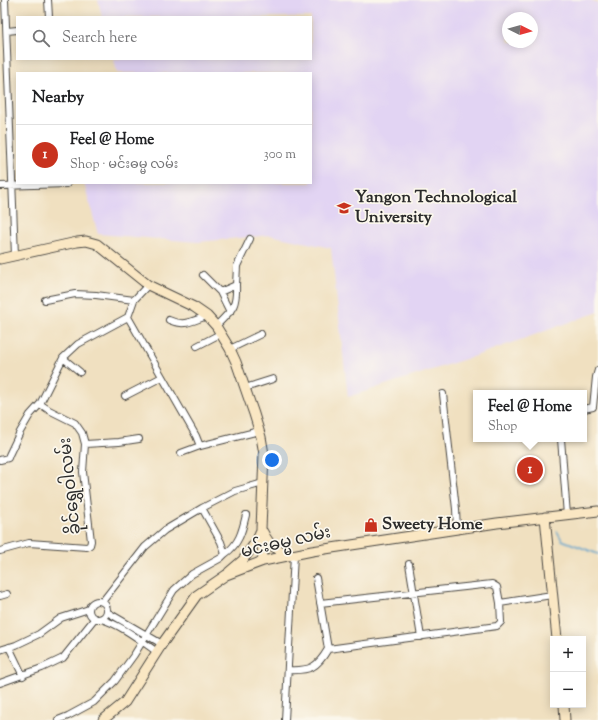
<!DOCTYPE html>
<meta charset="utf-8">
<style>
:root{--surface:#fff;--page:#f6f6f6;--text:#202124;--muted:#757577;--line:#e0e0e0;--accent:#c8321e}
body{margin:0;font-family:"Sorts Mill Goudy","Noto Sans Myanmar",serif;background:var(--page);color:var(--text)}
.controls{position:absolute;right:12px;bottom:12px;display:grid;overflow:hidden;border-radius:0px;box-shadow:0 2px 10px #0003}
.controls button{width:36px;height:36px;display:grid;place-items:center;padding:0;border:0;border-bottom:1px solid var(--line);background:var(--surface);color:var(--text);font:20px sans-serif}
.compass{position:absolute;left:502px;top:12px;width:36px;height:36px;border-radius:50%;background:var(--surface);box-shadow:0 2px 10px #0003;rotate:95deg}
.you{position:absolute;left:272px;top:460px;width:14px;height:14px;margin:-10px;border:3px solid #fff;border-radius:50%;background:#1a73e8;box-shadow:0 0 0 6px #1a73e833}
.badge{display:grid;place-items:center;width:26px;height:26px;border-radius:50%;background:var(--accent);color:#fff;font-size:13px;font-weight:700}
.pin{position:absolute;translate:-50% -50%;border:2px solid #fff;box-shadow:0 1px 4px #0006}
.popup{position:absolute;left:473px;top:390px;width:114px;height:52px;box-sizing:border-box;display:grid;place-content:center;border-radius:0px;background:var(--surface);filter:drop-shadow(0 1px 3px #0005);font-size:13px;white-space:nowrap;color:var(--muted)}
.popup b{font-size:15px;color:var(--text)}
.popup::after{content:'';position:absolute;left:50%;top:100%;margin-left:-8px;border:8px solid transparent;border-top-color:var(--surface)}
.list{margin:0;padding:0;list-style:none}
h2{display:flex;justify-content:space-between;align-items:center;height:52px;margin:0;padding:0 16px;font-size:17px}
h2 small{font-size:13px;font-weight:400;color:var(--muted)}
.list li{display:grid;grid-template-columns:26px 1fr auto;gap:12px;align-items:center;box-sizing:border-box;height:60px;padding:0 16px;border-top:1px solid var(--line)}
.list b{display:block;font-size:15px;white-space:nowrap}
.list p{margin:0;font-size:13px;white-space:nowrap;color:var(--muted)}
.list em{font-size:13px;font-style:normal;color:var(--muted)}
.icon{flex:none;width:22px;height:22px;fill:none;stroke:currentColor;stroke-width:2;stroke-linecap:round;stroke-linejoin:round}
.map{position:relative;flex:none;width:598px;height:720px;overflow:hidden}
.search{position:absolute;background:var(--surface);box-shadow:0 2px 10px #0003;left:16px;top:16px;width:296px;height:44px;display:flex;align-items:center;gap:10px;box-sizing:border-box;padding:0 14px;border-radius:0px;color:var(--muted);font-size:15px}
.panel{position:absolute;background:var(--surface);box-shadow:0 2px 10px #0003;left:16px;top:72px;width:296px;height:112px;border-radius:0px}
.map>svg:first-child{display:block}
.built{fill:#e2d4f3;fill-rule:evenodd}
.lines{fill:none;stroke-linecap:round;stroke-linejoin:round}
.stream{stroke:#55a2ce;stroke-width:1.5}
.street-casing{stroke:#494641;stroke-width:8}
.secondary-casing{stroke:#494641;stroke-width:11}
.street{stroke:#fff;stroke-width:6}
.secondary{stroke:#fae7c3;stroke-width:9}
.labels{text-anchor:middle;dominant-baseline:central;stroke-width:3.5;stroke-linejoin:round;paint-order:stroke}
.poi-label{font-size:17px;font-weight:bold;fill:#2b2b2b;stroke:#fbf7ec;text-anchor:start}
.street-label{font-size:17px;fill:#2b2b2b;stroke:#fbf7ec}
</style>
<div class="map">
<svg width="598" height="720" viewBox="0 0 598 720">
<rect width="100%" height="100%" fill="#fbf7ec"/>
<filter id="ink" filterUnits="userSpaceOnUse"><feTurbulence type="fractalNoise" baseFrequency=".025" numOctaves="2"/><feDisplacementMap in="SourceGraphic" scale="8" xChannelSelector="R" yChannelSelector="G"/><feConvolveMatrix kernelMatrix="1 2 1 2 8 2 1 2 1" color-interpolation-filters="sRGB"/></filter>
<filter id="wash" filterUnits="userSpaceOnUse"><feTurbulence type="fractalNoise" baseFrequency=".012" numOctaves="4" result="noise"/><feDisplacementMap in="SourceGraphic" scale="16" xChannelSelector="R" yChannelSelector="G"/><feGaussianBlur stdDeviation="0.9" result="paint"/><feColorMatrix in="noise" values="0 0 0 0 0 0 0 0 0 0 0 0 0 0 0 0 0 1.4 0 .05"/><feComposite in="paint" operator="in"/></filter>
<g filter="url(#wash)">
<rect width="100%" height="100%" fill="#f0e0c0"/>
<!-- built -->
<path class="built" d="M98,0H591L598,3V312L478,355L348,397L331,248L270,235L198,242L98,234L84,183H311V73H117L114,59H311V17H102ZM508,18H532V42H508Z"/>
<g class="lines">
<!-- stream -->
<path class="stream" d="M557,531L562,540L598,554"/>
</g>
</g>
<g filter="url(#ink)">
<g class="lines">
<defs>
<path id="street" d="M5,0L15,256
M48,0L49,17
M7,31L17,30
M0,186L67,184
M203,275L220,292L230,312
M220,292L236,285L237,266L250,239
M45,300L75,294L96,295L134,300
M128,317L196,436L200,446
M169,320C184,327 192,321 207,316
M216,326C231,310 237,309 236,285
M197,346L220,334
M230,349L261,334
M63,358L80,372
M245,388L273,379
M443,394L456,509L457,529
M125,396L162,377
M584,409L593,407L596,377L598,370
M561,439L567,515
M85,444L119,442L139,439
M181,453L200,446L259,431
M0,460L8,458L9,455L20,432L30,415L40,404L63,358L78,344L128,317L134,300L148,285
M0,551L29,543L87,547L90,545L91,541L83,472L85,444L82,433L75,423L49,410L40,404
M225,554C239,544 242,532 246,515
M409,564L421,637
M0,596L7,594
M89 610a9 9 0 1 1 18 0a9 9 0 1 1-18 0Z
M102,602L145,547L165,530L202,508L235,491L263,483
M320,603L492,584L497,587L500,603L552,595
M107,612L162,644
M101,619C121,625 140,640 157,652
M9,647L23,676
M328,649L497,626L501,622L500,603
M0,650L16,645L39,634L61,618L89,609
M288,670C310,671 317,668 328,649L316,578
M0,683L42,668L63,658L95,618
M58,720L68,716L94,702L115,681L134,655L174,590L192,574L221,558L225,554L221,542L202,508
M285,720L294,555"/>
<path id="secondary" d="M0,259L77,242L86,241L97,244L148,285L194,307L207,316L216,326L230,349L236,362L254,414L261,437L264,454L261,529L263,561
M545,517L557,639
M263,532C270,547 276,549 291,555
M229,572L243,560L257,540L260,532
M564,705L565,720
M103,720L125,702L162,644L197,595L226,575L263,561L312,551L497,523L598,511"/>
</defs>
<!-- street casing -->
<use href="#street" class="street-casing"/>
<!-- secondary casing -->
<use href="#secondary" class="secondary-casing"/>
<!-- street -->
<use href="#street" class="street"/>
<!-- secondary -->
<use href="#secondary" class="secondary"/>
</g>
</g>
<!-- icons -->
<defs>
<symbol id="university-bare" viewBox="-9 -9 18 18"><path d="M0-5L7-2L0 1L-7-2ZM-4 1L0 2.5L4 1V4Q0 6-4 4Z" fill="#c8321e" stroke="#fbf7ec" stroke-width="2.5" paint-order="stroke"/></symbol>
<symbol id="shop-bare" viewBox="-9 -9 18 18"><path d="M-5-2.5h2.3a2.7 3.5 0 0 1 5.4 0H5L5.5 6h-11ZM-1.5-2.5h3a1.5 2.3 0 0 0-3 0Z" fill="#c8321e" stroke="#fbf7ec" stroke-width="2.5" paint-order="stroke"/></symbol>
</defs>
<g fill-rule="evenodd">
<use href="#university-bare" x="334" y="198" width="20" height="20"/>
<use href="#shop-bare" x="361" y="515" width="20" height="20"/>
</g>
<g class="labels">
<!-- poi labels -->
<g class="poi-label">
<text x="355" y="198">Yangon Technological<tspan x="355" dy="20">University</tspan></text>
<text x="382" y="525">Sweety Home</text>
</g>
<!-- street labels -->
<g class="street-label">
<text transform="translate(71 486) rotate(-96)">ခိုင်ရွှေဝါလမ်း</text>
<text transform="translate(286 543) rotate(-13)">မင်းဓမ္မ လမ်း</text>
</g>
</g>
</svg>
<div class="controls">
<button>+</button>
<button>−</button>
</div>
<svg class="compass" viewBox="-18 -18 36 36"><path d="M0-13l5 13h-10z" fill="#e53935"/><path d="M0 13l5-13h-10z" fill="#757577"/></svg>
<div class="you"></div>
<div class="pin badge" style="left:530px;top:470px">1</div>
<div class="popup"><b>Feel @ Home</b>Shop</div>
<div class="search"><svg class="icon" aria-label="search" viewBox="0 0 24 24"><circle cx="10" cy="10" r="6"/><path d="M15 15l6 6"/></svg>Search here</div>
<section class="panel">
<h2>Nearby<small></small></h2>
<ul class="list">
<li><span class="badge">1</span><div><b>Feel @ Home</b><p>Shop · မင်းဓမ္မ လမ်း</p></div><em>300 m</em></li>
</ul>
</section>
</div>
